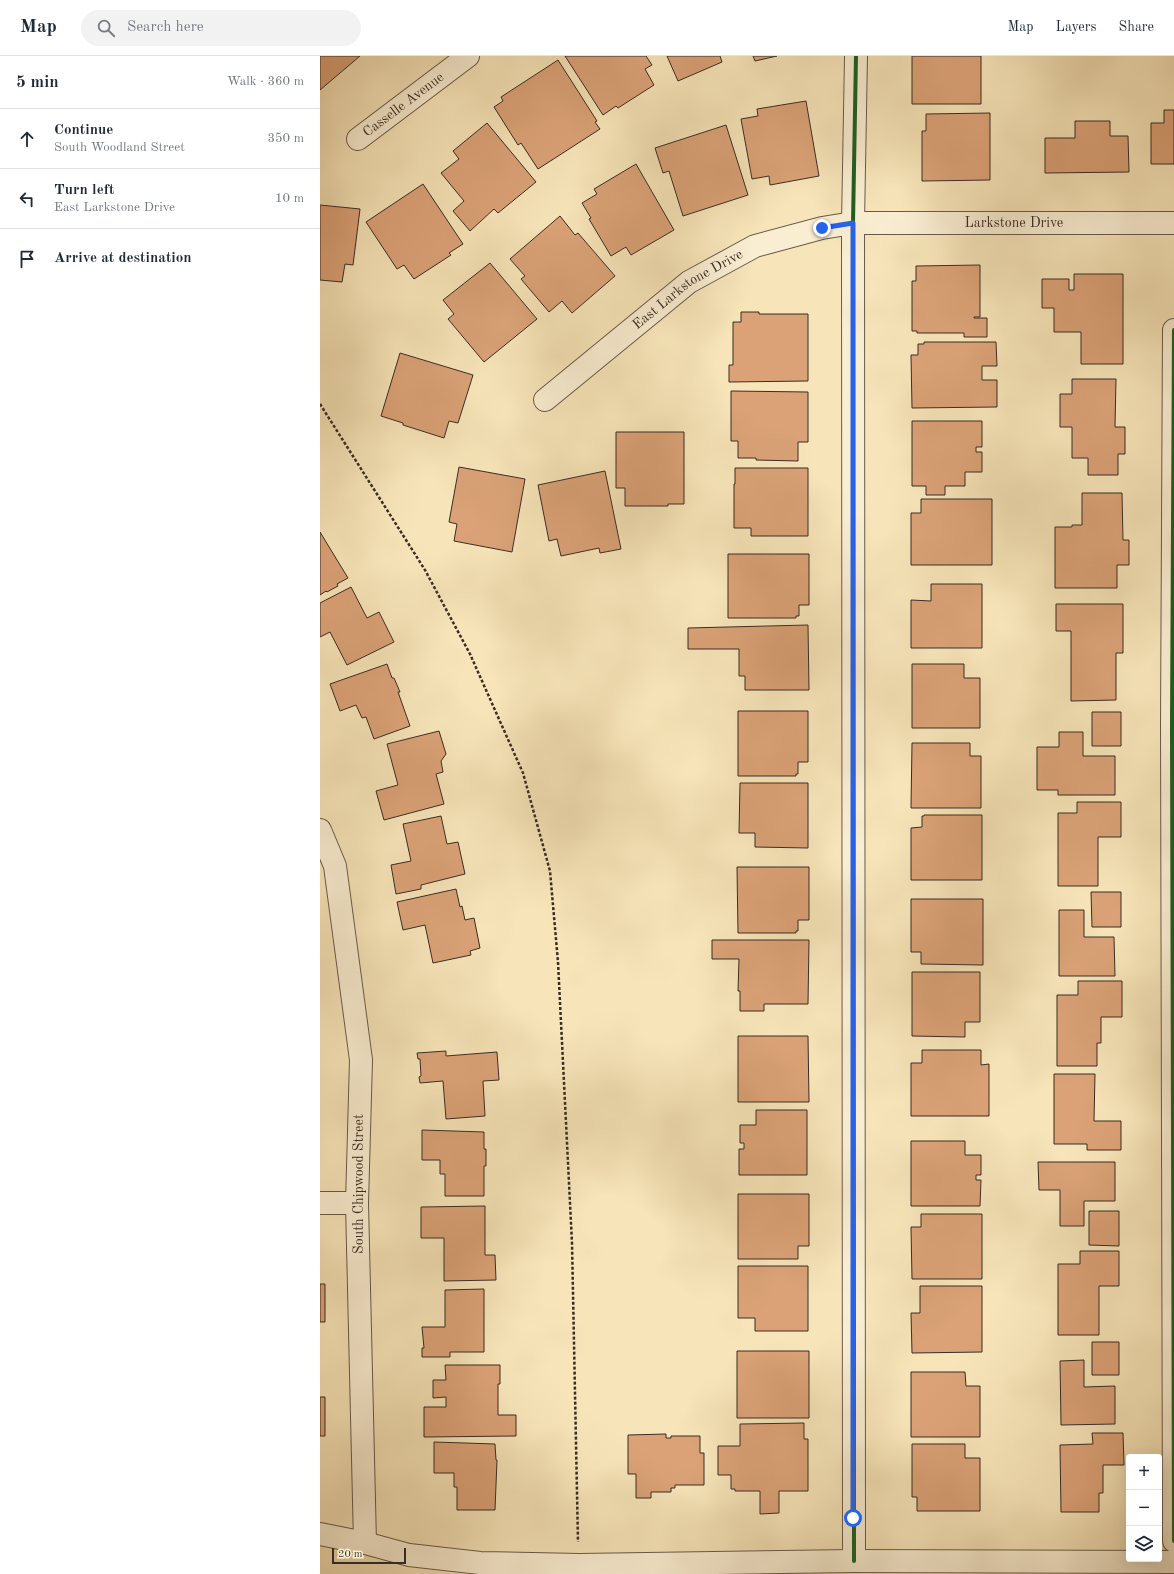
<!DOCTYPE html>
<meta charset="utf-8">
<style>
:root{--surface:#fff;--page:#f2f2f3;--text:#1f2937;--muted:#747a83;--line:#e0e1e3}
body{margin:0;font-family:"Old Standard TT",serif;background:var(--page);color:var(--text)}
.controls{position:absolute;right:12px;bottom:12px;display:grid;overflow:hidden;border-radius:4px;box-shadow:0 4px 16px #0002}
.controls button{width:36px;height:36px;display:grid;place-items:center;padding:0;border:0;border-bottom:1px solid var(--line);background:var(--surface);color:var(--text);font:20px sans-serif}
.scale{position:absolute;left:12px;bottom:10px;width:74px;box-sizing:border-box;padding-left:4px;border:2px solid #392c25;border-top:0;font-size:11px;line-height:14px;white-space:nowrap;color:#392c25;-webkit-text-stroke:3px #faeed2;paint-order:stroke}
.stop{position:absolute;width:12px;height:12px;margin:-9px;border:3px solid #2563eb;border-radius:50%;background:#fff}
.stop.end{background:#2563eb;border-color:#fff;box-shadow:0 1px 4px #0008}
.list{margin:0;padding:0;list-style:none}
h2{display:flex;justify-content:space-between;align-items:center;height:52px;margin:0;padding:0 16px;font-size:17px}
h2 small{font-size:13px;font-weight:400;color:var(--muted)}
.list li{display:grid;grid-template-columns:26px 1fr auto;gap:12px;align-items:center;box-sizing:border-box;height:60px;padding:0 16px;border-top:1px solid var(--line)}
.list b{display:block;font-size:15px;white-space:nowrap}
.list p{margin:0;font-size:13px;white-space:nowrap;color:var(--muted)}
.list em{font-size:13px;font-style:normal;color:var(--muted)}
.icon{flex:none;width:22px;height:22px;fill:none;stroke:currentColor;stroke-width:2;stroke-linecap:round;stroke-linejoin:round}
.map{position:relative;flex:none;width:854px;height:1518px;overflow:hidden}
header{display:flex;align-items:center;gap:24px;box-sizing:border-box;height:56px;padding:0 20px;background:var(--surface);border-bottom:1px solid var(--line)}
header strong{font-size:19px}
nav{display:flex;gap:22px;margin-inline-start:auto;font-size:14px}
.search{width:280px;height:36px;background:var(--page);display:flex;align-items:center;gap:10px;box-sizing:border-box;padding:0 14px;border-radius:22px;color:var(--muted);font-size:15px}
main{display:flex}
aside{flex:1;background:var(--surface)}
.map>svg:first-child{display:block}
.building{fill:#dba277;stroke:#392c25}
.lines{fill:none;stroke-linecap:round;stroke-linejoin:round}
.minor-casing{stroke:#685a4a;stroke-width:24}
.path{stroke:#392c25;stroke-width:2.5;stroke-dasharray:3 2;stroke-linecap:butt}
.minor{stroke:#faeed2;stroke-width:22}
.cycleway-casing{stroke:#faeed2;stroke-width:6}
.cycleway{stroke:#1b5e20;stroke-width:4}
.route{stroke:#2563eb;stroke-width:5}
.labels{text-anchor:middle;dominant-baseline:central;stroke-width:3.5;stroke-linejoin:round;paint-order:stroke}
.street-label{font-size:14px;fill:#392c25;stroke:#faeed2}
</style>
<header>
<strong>Map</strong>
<div class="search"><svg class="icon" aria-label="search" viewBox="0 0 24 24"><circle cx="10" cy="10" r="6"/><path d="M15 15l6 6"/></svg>Search here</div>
<nav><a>Map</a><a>Layers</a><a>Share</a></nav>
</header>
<main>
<aside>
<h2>5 min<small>Walk · 360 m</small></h2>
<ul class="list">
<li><svg class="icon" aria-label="ahead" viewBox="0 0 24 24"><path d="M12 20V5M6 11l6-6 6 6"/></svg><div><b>Continue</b><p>South Woodland Street</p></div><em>350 m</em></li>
<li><svg class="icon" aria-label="left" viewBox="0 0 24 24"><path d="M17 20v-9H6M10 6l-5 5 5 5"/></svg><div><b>Turn left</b><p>East Larkstone Drive</p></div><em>10 m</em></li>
<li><svg class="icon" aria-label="arrive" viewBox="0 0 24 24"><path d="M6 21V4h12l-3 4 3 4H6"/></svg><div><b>Arrive at destination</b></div></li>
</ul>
</aside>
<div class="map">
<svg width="854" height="1518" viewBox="0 0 854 1518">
<rect width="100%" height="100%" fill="#f7e5b9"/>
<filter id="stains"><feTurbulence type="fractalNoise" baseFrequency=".005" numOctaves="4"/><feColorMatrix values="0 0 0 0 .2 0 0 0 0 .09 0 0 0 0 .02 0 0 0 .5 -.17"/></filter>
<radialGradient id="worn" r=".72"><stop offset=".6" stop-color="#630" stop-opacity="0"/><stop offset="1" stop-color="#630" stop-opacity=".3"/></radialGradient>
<!-- building -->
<path class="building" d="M0,0H40L0,34Z
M245,0H326L332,9L325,13L334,29L298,52L296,50L283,59Z
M347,0H400L402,6L358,25Z
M433,0H457L435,5Z
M592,0H661V48H592Z
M238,4L277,65L275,66L280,73L218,113L201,87L198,89L174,51L183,45L181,41Z
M486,45L499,120L450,129L449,120L432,123L421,63L438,60L437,53Z
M844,54H854V108H831V67H844Z
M670,57V124L602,125V75H606V58Z
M755,65H790V80H808L809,116L725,117V82H755Z
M167,67L216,126L178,157L174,153L150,175L133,155L144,145L121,117L139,103L133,95Z
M406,69L428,139L363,160L349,115L343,117L335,92Z
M316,108L354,174L311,199L306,191L291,200L269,163L271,162L262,147L277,138L274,133Z
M103,128L143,188L129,197L131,199L94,223L84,209L77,213L46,166Z
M0,149L40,153L33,209L25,208L22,226L0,224Z
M240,160L255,179L258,177L295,220L252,257L242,245L229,256L201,223L205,220L190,203Z
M170,207L217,263L164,306L128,263L134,258L123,244Z
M660,209V261H654V262H667V281H644V277H597V275H592V225H596V210Z
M754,218H803V308H761V276H734V252H722V223H749V234H754Z
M421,256H439V258H488V325L409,326V309H413V266H421Z
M604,286H676L677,310H662V324H677V351L592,352L591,299H598V288H604Z
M80,297L153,319L138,367L129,365L124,382L83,369V367L61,360Z
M752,323H796L795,371H805V398H798V419H768V402H752V371H740V338H752Z
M411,335L488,336V386H478V405L436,404V402H418V385H411Z
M592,365H662V391H656V396H662V416H645V430H625V439H606V430H592Z
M296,376H364V448H348V450H305V432H296Z
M139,411L205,423L192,496L134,485L137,468L129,466Z
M415,412H488V480H431V472H414V428H415Z
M285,415L301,493L280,497L279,492L241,500L237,483L229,485L218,429Z
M762,437H802L803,484H809V509H797V532H735V471H752V469H762Z
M601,443H672V509H591V457H601Z
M0,476L28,522L17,528L18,530L7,536L6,535L0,539Z
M408,498H489V549H479V560H476V562H408Z
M611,528H662V592H591V544L611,545Z
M31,531L47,562L59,556L74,586L27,609L10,576L0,581V547Z
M736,548H803V597H796V644L751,645V575H736Z
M488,569L489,634H425V620H419V593H368V572Z
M67,608L72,622H74L80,636H78L90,670L54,683L46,661L42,662L36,649L20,655L10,628Z
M592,608H644V622H660V672H592Z
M418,655H488V706H478V718H476V720H418Z
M772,656H801V690H772Z
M119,675L126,698L121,705L123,716L116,718L124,748L64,764L56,735L78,729L67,688Z
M739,676H763V700H795V739H738V734H717V691H739Z
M592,687H650V700H661V752H591Z
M420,727H488V792L435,791V777H419Z
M757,746H801V781H778V830H738V757H757Z
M604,759H662V824H591V772L602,771V760H604Z
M121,760L127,788L138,786L145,818L101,829V833L76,838L71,809L91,805L83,768Z
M417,811H489V864H478V875H476V877H418Z
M136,833L140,851L142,850L145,864L154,862L160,892L150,895L151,899L113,907L105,869L83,874L77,846Z
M771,836H801V871H772Z
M591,843H663V909L601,908V896H591Z
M739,854H764V881H794L795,920H739Z
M392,884H489L488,948H444V955H420V935H418L419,903H392Z
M592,916H660V966H645V981L592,980Z
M758,925H802V961H781V987H777V1010H737V939H758Z
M418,980H488L489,1046H418Z
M602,994H661V1009L669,1008V1060H591V1007H602Z
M126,995V1000L177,996L179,1024L163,1025L165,1060L126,1063L123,1025L100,1027L99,1021L101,1020L100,1003H98L97,997Z
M734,1018H775L774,1065H801V1094H767V1088H734Z
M436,1054H487V1119H419V1093H424V1087H420V1069H436Z
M102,1074L164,1076V1093H166V1110H164V1140H125V1118H120V1104H102Z
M591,1085H645V1099H661V1119H656V1124H661L660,1150H591Z
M718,1106H795V1145H764V1170H740V1134H719Z
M418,1138H489V1190H478V1203H418Z
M165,1150V1199H175L176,1224L124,1225V1182H101V1151Z
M769,1155H799V1190L769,1189Z
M601,1158H662V1223H592L591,1171H601Z
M760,1195H799V1230H779V1279H738V1208H760Z
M418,1210H488V1275H435V1262H418Z
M0,1228H5V1266H0Z
M600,1230H662V1296L592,1297L591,1257H600Z
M164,1233V1296H130V1301H102V1292H104L102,1271H125V1234Z
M772,1286H799V1319H772Z
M417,1295H489V1362H417Z
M764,1304V1331L795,1330V1368L741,1369L740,1305Z
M125,1309H180V1328H178V1359H196V1380L104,1381V1351H126V1341L113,1342V1324H126Z
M591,1316H645L646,1330H660V1381H591Z
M0,1341H5V1380H0Z
M484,1367V1383H488V1435H459V1457L440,1458V1435H415V1433H411V1419H398V1390H420V1368Z
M772,1377H803L804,1409H783V1437H779V1456H741L740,1389L773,1388Z
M346,1378V1382H351V1380H380V1397H384V1429H355V1432H351V1436H331V1442H316V1418H308V1379Z
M114,1386L175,1388L176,1404H177L175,1454H137V1431H134V1417H114Z
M592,1388H645V1402H660V1455H597V1441H592Z"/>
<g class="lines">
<defs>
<g id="minor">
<path id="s1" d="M38,83L148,0"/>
<path d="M854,274L852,670L854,1485"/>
<path id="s2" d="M225,344L369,226L435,190L502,172L533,167H854"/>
<path d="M0,774L15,810L41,1004L37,1147L45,1487"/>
<path d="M0,1147H37"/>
<path d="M0,1478L45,1487L89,1499L160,1507L259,1509L534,1505L854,1506"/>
<path d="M534,1505L533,167L536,0"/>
</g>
</defs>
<!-- minor casing -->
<use href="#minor" class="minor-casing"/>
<!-- path -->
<path class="path" d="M0,348L105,514L150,598L203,717L230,815L238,906L252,1187L258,1486"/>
<!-- minor -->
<use href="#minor" class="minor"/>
<defs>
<path id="cycleway" d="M854,274L852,670L854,1485
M534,1505L533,167L536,0"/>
</defs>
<!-- cycleway casing -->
<use href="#cycleway" class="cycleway-casing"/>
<!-- cycleway -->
<use href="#cycleway" class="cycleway"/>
</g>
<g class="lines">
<!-- route -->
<path class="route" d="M502,172L533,167V1462"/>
</g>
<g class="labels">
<!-- street labels -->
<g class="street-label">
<text stroke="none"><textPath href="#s1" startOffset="57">Casselle Avenue</textPath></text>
<text stroke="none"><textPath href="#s2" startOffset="523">Larkstone Drive</textPath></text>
<text stroke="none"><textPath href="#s2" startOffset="181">East Larkstone Drive</textPath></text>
<text transform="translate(39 1128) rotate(-90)">South Chipwood Street</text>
</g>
</g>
<rect width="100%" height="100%" filter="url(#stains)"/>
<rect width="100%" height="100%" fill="url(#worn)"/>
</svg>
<div class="controls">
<button>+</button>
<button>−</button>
<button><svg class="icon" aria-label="layers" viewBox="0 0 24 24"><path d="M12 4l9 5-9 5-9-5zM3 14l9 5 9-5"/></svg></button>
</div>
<div class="scale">20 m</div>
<div class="stop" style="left:533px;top:1462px"></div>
<div class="stop end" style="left:502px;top:172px"></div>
</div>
</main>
